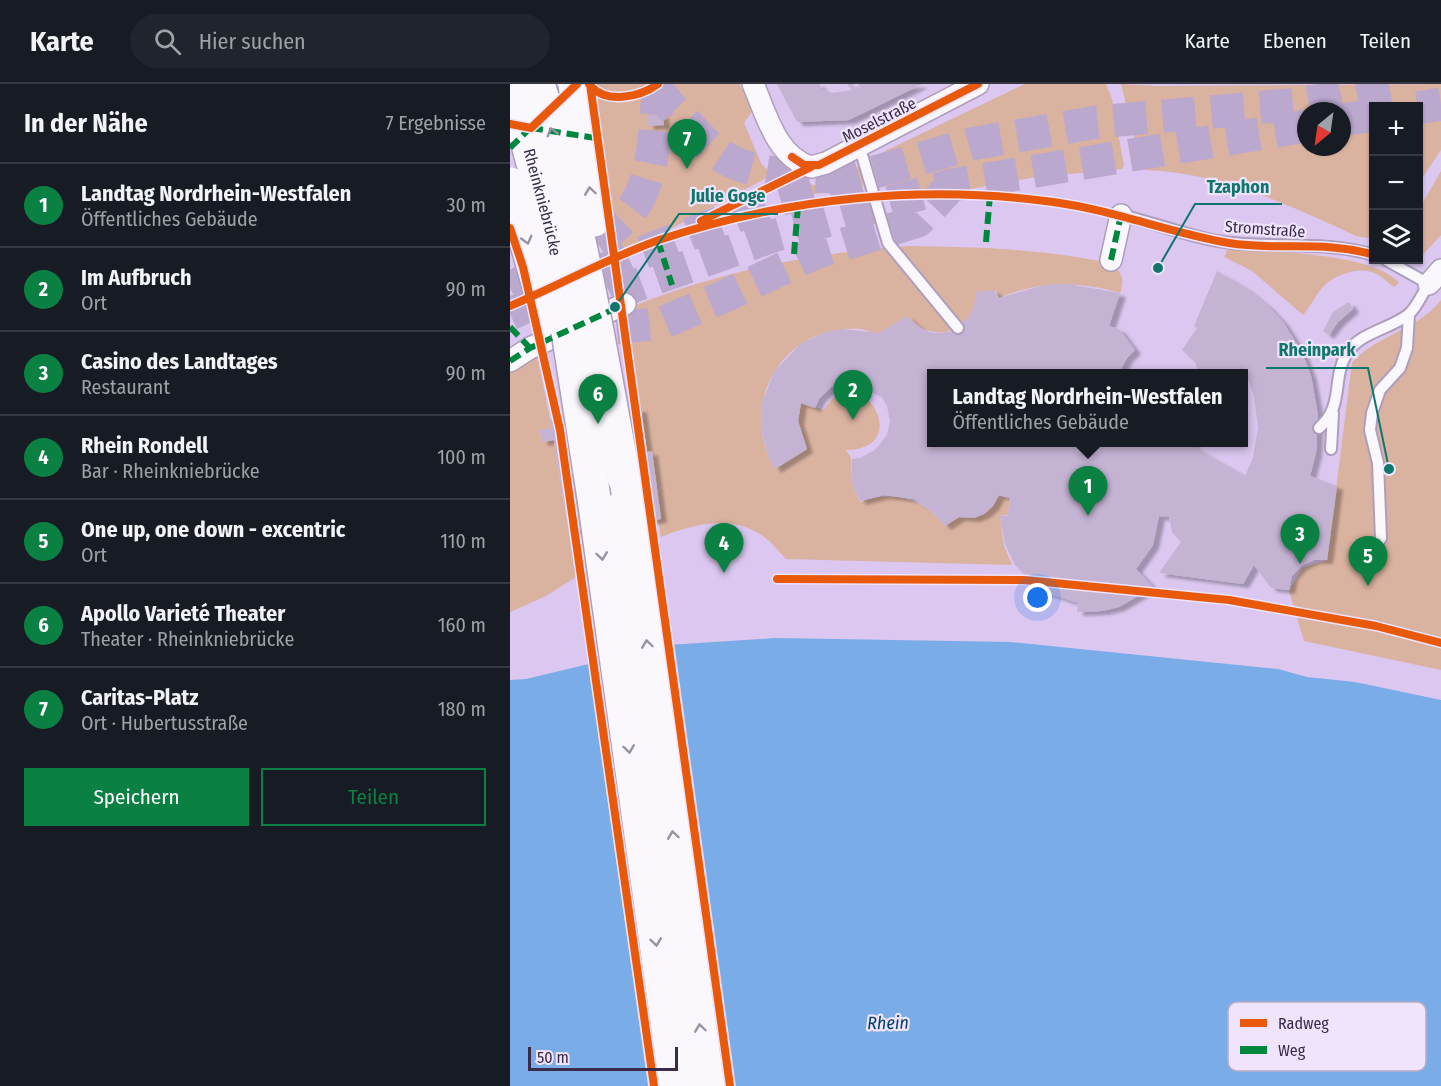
<!DOCTYPE html>
<html lang="de">
<meta charset="utf-8">
<style>
:root{--surface:#171b24;--page:#20242c;--text:#f1f3f6;--muted:#9ea1a6;--line:#363941;--accent:#0b8043}
body{margin:0;font-family:"Fira Sans Condensed",sans-serif;background:var(--page);color:var(--text)}
.controls{position:absolute;right:18px;top:18px;display:grid;overflow:hidden;border-radius:0px;box-shadow:0 2px 4px #0004}
.controls button{width:54px;height:54px;display:grid;place-items:center;padding:0;border:0;border-bottom:2px solid var(--line);background:var(--surface);color:var(--text);font:30px sans-serif}
.compass{position:absolute;left:787px;top:18px;width:54px;height:54px;border-radius:50%;background:var(--surface);box-shadow:0 2px 4px #0004;rotate:209deg}
.scale{position:absolute;left:18px;bottom:15px;width:150px;box-sizing:border-box;padding-left:6px;border:3px solid #3a2b48;border-top:0;font-size:16px;line-height:21px;white-space:nowrap;color:#3a2b48;-webkit-text-stroke:4px #efe4fb;paint-order:stroke}
.you{position:absolute;left:528px;top:514px;width:21px;height:21px;margin:-15px;border:4px solid #fff;border-radius:50%;background:#1a73e8;box-shadow:0 0 0 9px #1a73e833}
.badge{display:grid;place-items:center;width:39px;height:39px;border-radius:50%;background:var(--accent);color:#fff;font-size:20px;font-weight:700}
.pin{position:absolute;translate:-50% -50px;filter:drop-shadow(0 2px 3px #0008)}
.pin::after{content:'';position:absolute;top:32px;width:21px;height:18px;background:inherit;clip-path:polygon(0 0,100% 0,50% 100%)}
.popup{position:absolute;left:417px;top:285px;width:321px;height:78px;box-sizing:border-box;display:grid;place-content:center;border-radius:0px;background:var(--surface);filter:drop-shadow(0 2px 4px #0005);font-size:20px;white-space:nowrap;color:var(--muted)}
.popup b{font-size:22px;color:var(--text)}
.popup::after{content:'';position:absolute;left:50%;top:100%;margin-left:-12px;border:12px solid transparent;border-top-color:var(--surface)}
.list{margin:0;padding:0;list-style:none}
h2{display:flex;justify-content:space-between;align-items:center;height:78px;margin:0;padding:0 24px;font-size:26px}
h2 small{font-size:20px;font-weight:400;color:var(--muted)}
.list li{display:grid;grid-template-columns:39px 1fr auto;gap:18px;align-items:center;box-sizing:border-box;height:84px;padding:0 24px;border-top:2px solid var(--line)}
.list b{display:block;font-size:22px;white-space:nowrap}
.list p{margin:0;font-size:20px;white-space:nowrap;color:var(--muted)}
.list em{font-size:20px;font-style:normal;color:var(--muted)}
.actions{display:flex;gap:12px;padding:18px 24px}
.actions a{flex:1;padding:14px 0;border:2px solid var(--accent);border-radius:0px;text-align:center;font-size:21px;color:var(--accent)}
.actions .main{background:var(--accent);color:#fff}
.icon{flex:none;width:33px;height:33px;fill:none;stroke:currentColor;stroke-width:2;stroke-linecap:round;stroke-linejoin:round}
.map{position:relative;flex:none;width:931px;height:1002px;overflow:hidden}
header{display:flex;align-items:center;gap:36px;box-sizing:border-box;height:84px;padding:0 30px;background:var(--surface);border-bottom:2px solid var(--line)}
header strong{font-size:28px}
nav{display:flex;gap:33px;margin-inline-start:auto;font-size:21px}
.search{width:420px;height:54px;background:var(--page);display:flex;align-items:center;gap:15px;box-sizing:border-box;padding:0 21px;border-radius:33px;color:var(--muted);font-size:22px}
main{display:flex}
aside{flex:1;background:var(--surface)}
.map>svg:first-child{display:block}
.green{fill:#dab2a0;fill-rule:evenodd}
.water{fill:#7aace7}
.pier{fill:#dbc7ef}
.building{fill:#c4b3d3;filter:url(#shadow)}
.lines{fill:none;stroke-linecap:round;stroke-linejoin:round}
.highway-tunnel{stroke:#bba8ce;stroke-width:33;stroke-dasharray:33 16;stroke-linecap:butt}
.lane-casing{stroke:#ae9ebe;stroke-width:14}
.street-casing{stroke:#ae9ebe;stroke-width:24}
.highway-casing{stroke:#ae9ebe;stroke-width:36}
.lane{stroke:#faf7fd;stroke-width:10}
.street{stroke:#faf7fd;stroke-width:21}
.highway{stroke:#faf7fd;stroke-width:33}
.highway-bridge-casing{stroke:#ae9ebe;stroke-width:36;stroke-linecap:butt}
.highway-bridge{stroke:#faf7fd;stroke-width:33}
.quiet{stroke:#00873e;stroke-width:6;stroke-dasharray:12 6;stroke-linecap:butt}
.cycleway-casing{stroke:#efe4fb;stroke-width:11}
.cycleway{stroke:#e8590c;stroke-width:8}
.oneway{stroke:#9a91a2}
.labels{text-anchor:middle;dominant-baseline:central;stroke-width:4.5;stroke-linejoin:round;paint-order:stroke}
.street-label{font-size:16px;fill:#3a2b48;stroke:#efe4fb}
.water-label{font-size:18px;font-style:italic;fill:#003f6b;stroke:#efe4fb}
.key{fill:#efe4fb;stroke:#b9acc5;stroke-width:1.5}
.key-label{font-size:16px;fill:#3a2b48}
.leader{fill:none;stroke:#0f766e;stroke-width:2}
.callout-dot{fill:#0f766e;stroke:#efe4fb;stroke-width:2}
.callout-label{font-size:18px;text-anchor:middle;font-weight:bold;fill:#0f766e;stroke:#efe4fb;stroke-width:4.5;stroke-linejoin:round;paint-order:stroke}
</style>
<header>
<strong>Karte</strong>
<div class="search"><svg class="icon" aria-label="search" viewBox="0 0 24 24"><circle cx="10" cy="10" r="6"/><path d="M15 15l6 6"/></svg>Hier suchen</div>
<nav><a>Karte</a><a>Ebenen</a><a>Teilen</a></nav>
</header>
<main>
<aside>
<h2>In der Nähe<small>7 Ergebnisse</small></h2>
<ul class="list">
<li><span class="badge">1</span><div><b>Landtag Nordrhein-Westfalen</b><p>Öffentliches Gebäude</p></div><em>30 m</em></li>
<li><span class="badge">2</span><div><b>Im Aufbruch</b><p>Ort</p></div><em>90 m</em></li>
<li><span class="badge">3</span><div><b>Casino des Landtages</b><p>Restaurant</p></div><em>90 m</em></li>
<li><span class="badge">4</span><div><b>Rhein Rondell</b><p>Bar · Rheinkniebrücke</p></div><em>100 m</em></li>
<li><span class="badge">5</span><div><b>One up, one down - excentric</b><p>Ort</p></div><em>110 m</em></li>
<li><span class="badge">6</span><div><b>Apollo Varieté Theater</b><p>Theater · Rheinkniebrücke</p></div><em>160 m</em></li>
<li><span class="badge">7</span><div><b>Caritas-Platz</b><p>Ort · Hubertusstraße</p></div><em>180 m</em></li>
</ul>
<div class="actions"><a class="main">Speichern</a><a>Teilen</a></div>
</aside>
<div class="map">
<svg width="931" height="1002" viewBox="0 0 931 1002">
<defs>
<filter id="shadow"><feDropShadow dx="6" dy="4" stdDeviation="1.5" flood-color="#0004"/></filter>
</defs>
<rect width="100%" height="100%" fill="#dbc7ef"/>
<!-- green -->
<path class="green" d="M81,0H229L243,26L234,39L251,79L262,91L151,150L110,165Z
M515,0H596L602,15L614,82L612,85L526,93L460,105H382L373,98L370,76L375,67Z
M611,0L647,2L931,0V66L909,99L908,22H864L863,151L858,154L846,152C778,120 711,89 635,86L631,80ZM796,27H832V63H796Z
M350,82L353,101L351,105L276,113L274,108L279,99L306,101Z
M931,87V151L911,173L909,125Z
M398,162C457,163 514,164 572,174C580,176 593,176 599,179C612,187 615,195 610,209C570,197 527,197 489,214L486,207L466,209C465,216 465,224 460,231C445,256 413,252 397,232C389,236 378,247 369,249C364,250 356,246 351,245C339,244 325,245 314,249C256,268 235,334 265,385L297,365L288,337L291,319L314,326C347,268 408,365 336,366L341,374L342,400L350,418C383,406 413,414 435,442L449,433L463,434L476,429L489,412L500,414L498,431L490,432L494,462L502,481L276,475C269,468 262,458 253,452C221,430 184,440 151,453L148,436L151,435L142,368H137L116,225C207,188 300,169 398,162Z
M718,165C757,168 863,168 889,199L884,203C877,198 872,192 864,189C848,182 824,191 812,204C805,212 801,222 793,231L742,187L714,173Z
M931,216V586L794,557L779,507L792,484L817,476L842,279C866,251 908,246 931,216Z
M26,266L42,344L30,347L32,358L44,356L66,493L36,512L0,528V282Z"/>
<!-- water -->
<path class="water" d="M266,554L500,558L768,585L797,593L845,598L931,616V1002H0V596L16,595L158,561Z"/>
<!-- pier -->
<path class="pier" d="M164,557L226,1002H138L78,577Z"/>
<!-- building -->
<path class="building" d="M267,0H309L312,5L322,9L342,6L337,0H343L345,5L350,3L348,0H412L339,36L287,38Z
M153,30L154,41L138,42L137,31Z
M707,187L736,204L758,222L773,238L792,268L801,292L808,331L806,369L800,392L827,402L817,476H804L791,482L782,492L779,506L761,504L744,481L733,500L649,489L671,458L662,448L659,433L649,432L643,461L626,485L643,503L609,523L592,527L567,528L568,519L531,507L505,481L495,460L490,432H498L500,414L489,411L483,422L474,430L464,434L449,433L435,442L422,427L404,415L374,411L350,417L342,400V375L350,374L365,366L377,351L380,337L377,322L370,310L347,298L321,303L309,315L305,324L291,319L288,337L297,365L265,385L258,372L251,344L252,319L264,288L290,260L316,248L332,245L369,249L397,232L413,246L423,249L439,248L458,234L464,223L466,208L484,206L489,214L535,201L558,200L610,209L599,242L609,245L625,266L617,274L608,290H422V358H686L681,361L735,392L743,374L748,344L744,312L737,292L732,284L724,290H690L685,278L672,266L687,244L684,242Z
M839,218L843,225L828,238L818,251L813,247L823,228Z
M131,324L137,368L142,367L151,435L59,448L44,356L32,358L30,346L42,344L40,336Z"/>
<g class="lines">
<!-- highway-tunnel -->
<path class="highway-tunnel" d="M145,0C150,14 164,25 174,36C185,48 196,61 210,71C241,92 287,90 322,93
M908,24L931,20
M832,36L864,31
M0,204C40,184 110,153 130,112C145,81 145,41 148,8
M0,230L123,172L262,118L461,60L587,38L790,20L893,0
M58,235L124,202L263,152L442,101L796,42
M58,240L95,245L152,239L215,212L305,169L408,137L441,102"/>
<defs>
<path id="lane" d="M349,61L378,159L448,244
M611,131C646,139 688,156 722,159C769,164 818,157 864,171
M809,344C835,321 821,295 837,269C850,248 881,245 899,230C908,222 912,209 919,200L876,176
M821,365L823,329
M860,471L871,454L868,379L860,346L862,329L870,306L890,284L897,264L899,230"/>
<path id="street" d="M243,0C256,29 266,73 301,83L316,79L468,0
M601,176L611,131
M919,200L931,186
M0,277L20,264L115,220"/>
<path id="highway" d="M114,394L198,1002
M84,414L166,1002"/>
</defs>
<!-- lane casing -->
<use href="#lane" class="lane-casing"/>
<!-- street casing -->
<use href="#street" class="street-casing"/>
<!-- highway casing -->
<use href="#highway" class="highway-casing"/>
<!-- lane -->
<use href="#lane" class="lane"/>
<!-- street -->
<use href="#street" class="street"/>
<!-- highway -->
<use href="#highway" class="highway"/>
<defs>
<g id="highway-bridge">
<path id="s1" d="M2,0L44,158L84,414"/>
<path d="M28,0C69,128 89,262 114,394"/>
<path d="M65,0L84,136"/>
<path d="M0,100L38,234"/>
</g>
</defs>
<!-- highway-bridge casing -->
<use href="#highway-bridge" class="highway-bridge-casing"/>
<!-- highway-bridge -->
<use href="#highway-bridge" class="highway-bridge"/>
<!-- quiet -->
<path class="quiet" d="M21,44L92,55
M0,64L23,41
M148,157L162,201
M476,158L480,111
M284,170L288,122
M601,176L611,131
M0,243L20,264
M0,277L20,264L115,220"/>
<defs>
<path id="cycleway" d="M79,0C95,21 130,13 148,0
M80,0L220,1002
M0,40L21,44L67,0
M282,73L294,81H309L468,0
M191,137L301,83
M0,144L13,183L50,346L144,1002
M0,222C50,201 98,174 149,156C275,114 412,100 543,118C603,126 660,149 719,159C767,167 816,156 864,171
M267,495L514,496L719,516L866,542L931,559"/>
</defs>
<!-- cycleway casing -->
<use href="#cycleway" class="cycleway-casing"/>
<!-- cycleway -->
<use href="#cycleway" class="cycleway"/>
</g>
<!-- one-way arrows -->
<defs><path id="oneway-chevron" d="M-2-3.5L2.5 0L-2 3.5" fill="none" stroke-width="1.6" stroke-linecap="round" stroke-linejoin="round" transform="scale(1.5)"/></defs>
<g class="oneway">
<use href="#oneway-chevron" transform="translate(42 48) rotate(-105)"/>
<use href="#oneway-chevron" transform="translate(80 107) rotate(-98)"/>
<use href="#oneway-chevron" transform="translate(17 156) rotate(75)"/>
<use href="#oneway-chevron" transform="translate(92 472) rotate(82)"/>
<use href="#oneway-chevron" transform="translate(137 560) rotate(-98)"/>
<use href="#oneway-chevron" transform="translate(119 665) rotate(82)"/>
<use href="#oneway-chevron" transform="translate(163 751) rotate(-98)"/>
<use href="#oneway-chevron" transform="translate(146 858) rotate(82)"/>
<use href="#oneway-chevron" transform="translate(190 944) rotate(-98)"/>
</g>
<g class="labels">
<!-- street labels -->
<g class="street-label">
<text transform="translate(369 36) rotate(-27)">Moselstraße</text>
<text stroke="none"><textPath href="#s1" startOffset="122">Rheinkniebrücke</textPath></text>
<text transform="translate(755 145) rotate(4)">Stromstraße</text>
</g>
<!-- water labels -->
<g class="water-label">
<text transform="translate(378 939) rotate(-1)">Rhein</text>
</g>
</g>
<!-- legend -->
<rect x="718" y="918" width="198" height="69" rx="9" class="key"/>
<rect x="730" y="935" width="27" height="8" fill="#e8590c"/>
<rect x="730" y="962" width="27" height="8" fill="#00873e"/>
<g class="key-label">
<text x="768" y="945">Radweg</text>
<text x="768" y="972">Weg</text>
</g>
<!-- callouts -->
<path class="leader" d="M648 184L685 120H772M105 223L169 130H268M879 385L858 284H756"/>
<g class="callout-dot">
<circle cx="648" cy="184" r="6"/>
<circle cx="105" cy="223" r="6"/>
<circle cx="879" cy="385" r="6"/>
</g>
<g class="callout-label">
<text x="728" y="109">Tzaphon</text>
<text x="218" y="118">Julie Goge</text>
<text x="807" y="272">Rheinpark</text>
</g>
</svg>
<div class="controls">
<button>+</button>
<button>−</button>
<button><svg class="icon" aria-label="layers" viewBox="0 0 24 24"><path d="M12 4l9 5-9 5-9-5zM3 14l9 5 9-5"/></svg></button>
</div>
<svg class="compass" viewBox="-18 -18 36 36"><path d="M0-13l5 13h-10z" fill="#e53935"/><path d="M0 13l5-13h-10z" fill="#9ea1a6"/></svg>
<div class="scale">50 m</div>
<div class="you"></div>
<div class="pin badge" style="left:578px;top:432px">1</div>
<div class="popup"><b>Landtag Nordrhein-Westfalen</b>Öffentliches Gebäude</div>
<div class="pin badge" style="left:343px;top:336px">2</div>
<div class="pin badge" style="left:790px;top:480px">3</div>
<div class="pin badge" style="left:214px;top:489px">4</div>
<div class="pin badge" style="left:858px;top:502px">5</div>
<div class="pin badge" style="left:88px;top:340px">6</div>
<div class="pin badge" style="left:177px;top:85px">7</div>
</div>
</main>
